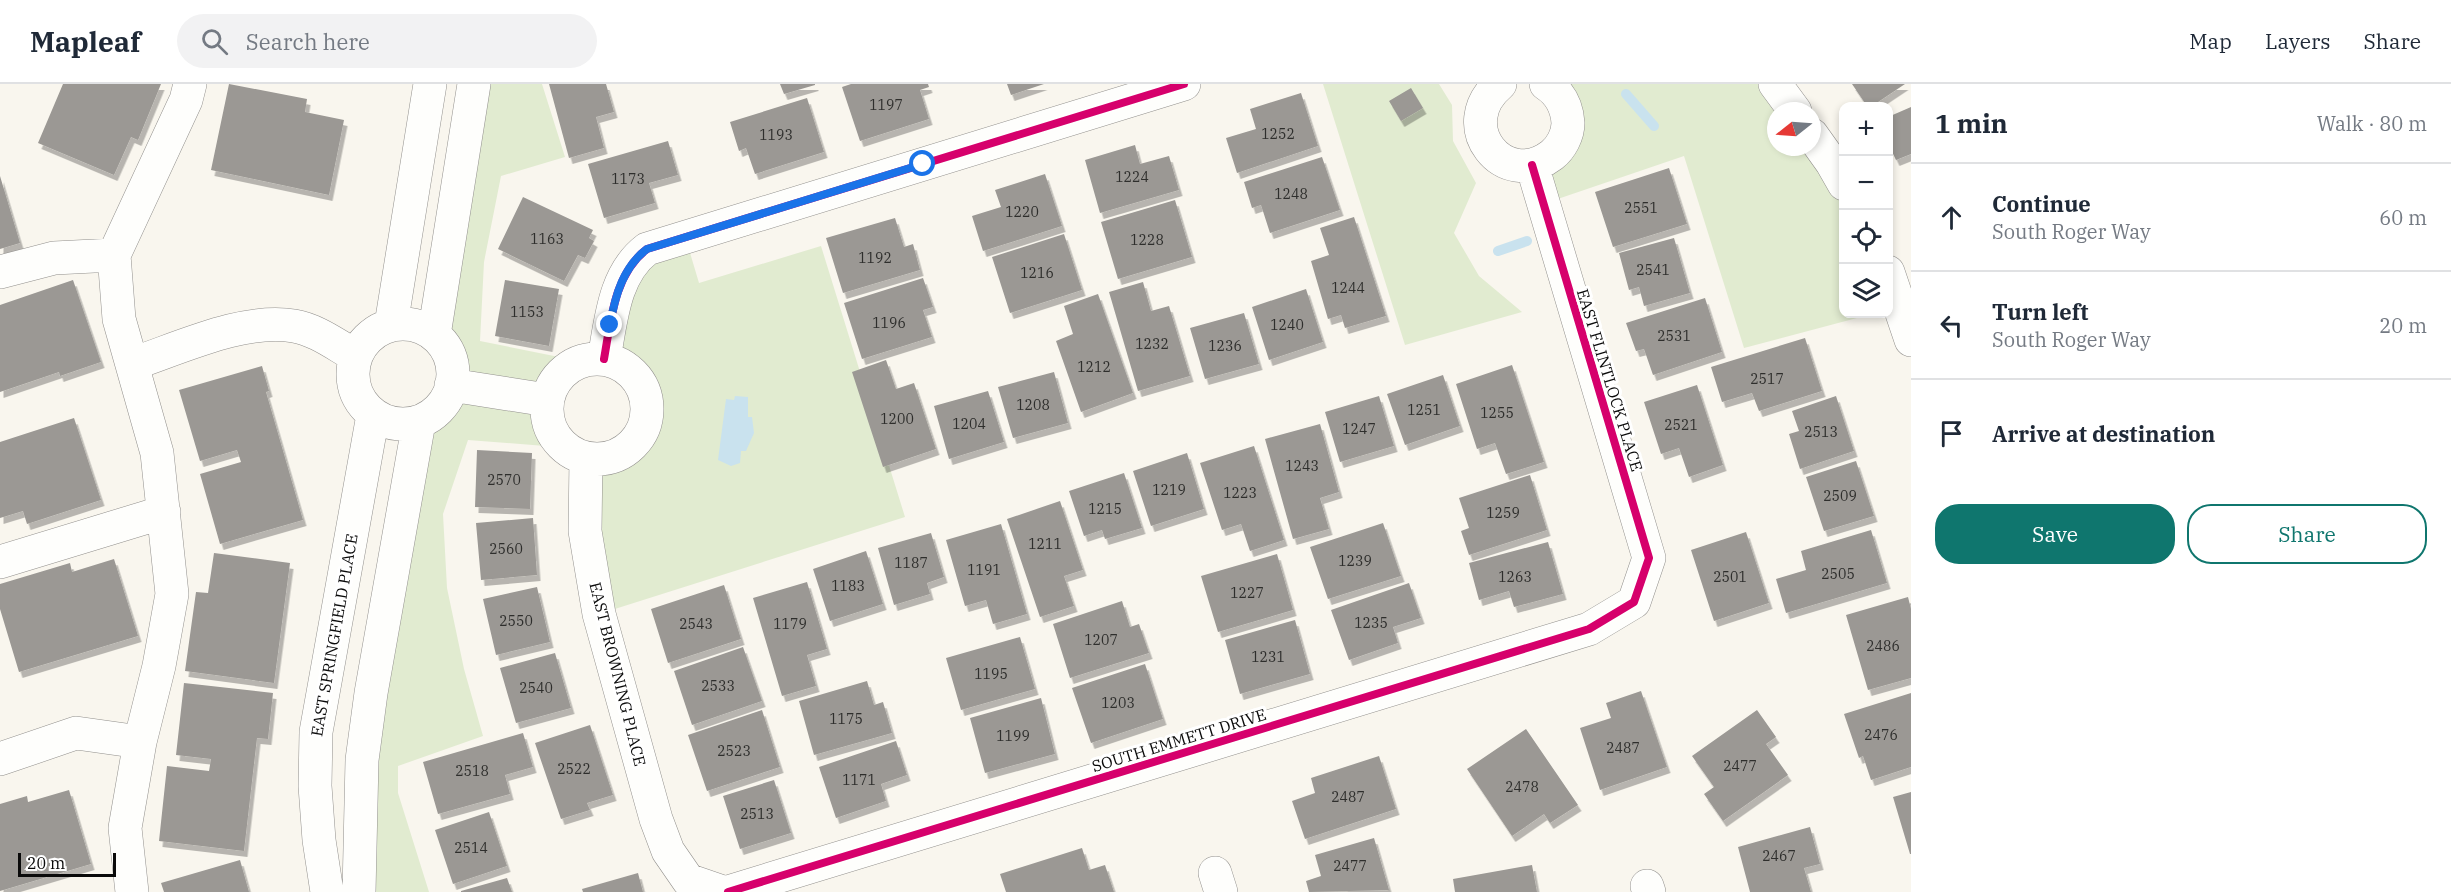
<!DOCTYPE html>
<meta charset="utf-8">
<style>
:root{--surface:#fff;--page:#f2f2f3;--text:#1f2937;--muted:#747a83;--line:#e0e1e3;--accent:#0f766e}
body{margin:0;font-family:"IBM Plex Serif",serif;background:var(--page);color:var(--text)}
.controls{position:absolute;right:18px;top:18px;display:grid;overflow:hidden;border-radius:12px;box-shadow:0 3px 9px #0003}
.controls button{width:54px;height:54px;display:grid;place-items:center;padding:0;border:0;border-bottom:2px solid var(--line);background:var(--surface);color:var(--text);font:30px sans-serif}
.compass{position:absolute;left:1767px;top:18px;width:54px;height:54px;border-radius:50%;background:var(--surface);box-shadow:0 3px 9px #0003;rotate:253deg}
.scale{position:absolute;left:18px;bottom:15px;width:98px;box-sizing:border-box;padding-left:6px;border:3px solid #0a0a0a;border-top:0;font-size:16px;line-height:21px;white-space:nowrap;color:#0a0a0a;-webkit-text-stroke:4px #fff;paint-order:stroke}
.stop{position:absolute;width:18px;height:18px;margin:-14px;border:4px solid #1a73e8;border-radius:50%;background:#fff}
.stop.end{background:#1a73e8;border-color:#fff;box-shadow:0 2px 6px #0008}
.list{margin:0;padding:0;list-style:none}
h2{display:flex;justify-content:space-between;align-items:center;height:78px;margin:0;padding:0 24px;font-size:26px}
h2 small{font-size:20px;font-weight:400;color:var(--muted)}
.list li{display:grid;grid-template-columns:39px 1fr auto;gap:18px;align-items:center;box-sizing:border-box;height:108px;padding:0 24px;border-top:2px solid var(--line)}
.list b{display:block;font-size:22px;white-space:nowrap}
.list p{margin:0;font-size:20px;white-space:nowrap;color:var(--muted)}
.list em{font-size:20px;font-style:normal;color:var(--muted)}
.actions{display:flex;gap:12px;padding:18px 24px}
.actions a{flex:1;padding:14px 0;border:2px solid var(--accent);border-radius:24px;text-align:center;font-size:21px;color:var(--accent)}
.actions .main{background:var(--accent);color:#fff}
.icon{flex:none;width:33px;height:33px;fill:none;stroke:currentColor;stroke-width:2;stroke-linecap:round;stroke-linejoin:round}
.map{position:relative;flex:none;width:1911px;height:808px;overflow:hidden}
header{display:flex;align-items:center;gap:36px;box-sizing:border-box;height:84px;padding:0 30px;background:var(--surface);border-bottom:2px solid var(--line)}
header strong{font-size:28px}
nav{display:flex;gap:33px;margin-inline-start:auto;font-size:21px}
.search{width:420px;height:54px;background:var(--page);display:flex;align-items:center;gap:15px;box-sizing:border-box;padding:0 21px;border-radius:33px;color:var(--muted);font-size:22px}
main{display:flex}
aside{flex:1;background:var(--surface)}
.map>svg:first-child{display:block}
.green{fill:#e1ebd0}
.water{fill:#c9e2ee}
.lines{fill:none;stroke-linecap:round;stroke-linejoin:round}
.stream{stroke:#c9e2ee;stroke-width:10}
.building{fill:#9b9894;filter:url(#shadow)}
.minor-casing{stroke:#92908d;stroke-width:34}
.minor{stroke:#fefefc;stroke-width:33}
.cycleway-casing{stroke:#fff;stroke-width:11}
.cycleway{stroke:#d6006c;stroke-width:8}
.route{stroke:#1a73e8;stroke-width:8}
.labels{text-anchor:middle;dominant-baseline:central;stroke-width:6;stroke-linejoin:round;paint-order:stroke}
.number-label{font-size:14px;fill:#2e2e2c}
.street-label{font-size:16px;fill:#0a0a0a;stroke:#fff}
</style>
<header>
<strong>Mapleaf</strong>
<div class="search"><svg class="icon" aria-label="search" viewBox="0 0 24 24"><circle cx="10" cy="10" r="6"/><path d="M15 15l6 6"/></svg>Search here</div>
<nav><a>Map</a><a>Layers</a><a>Share</a></nav>
</header>
<main>
<div class="map">
<svg width="1911" height="808" viewBox="0 0 1911 808">
<defs>
<filter id="shadow"><feDropShadow dx="3.5" dy="6" stdDeviation="0" flood-color="#0004"/></filter>
</defs>
<rect width="100%" height="100%" fill="#f9f6ee"/>
<!-- green -->
<path class="green" d="M474,0H542L565,73L501,92L484,178L480,257L579,277C547,297 536,326 560,358L545,362L468,356L443,430L447,504L464,585L483,652L398,682V709L429,808H359L427,335C460,310 460,280 434,251Z
M1323,0H1439L1452,21L1453,57L1476,99L1454,149L1479,192L1522,228L1405,261Z
M1546,0H1775L1776,63H1812L1843,100L1844,230H1872L1744,264L1684,72L1543,120L1556,68Z
M685,152L699,199L821,162L905,433L599,530L591,375C654,374 668,305 613,276L615,216Z"/>
<!-- water -->
<path class="water" d="M735,312L748,313V333H752L754,349L746,367H741L740,379L731,382L718,376L726,315L734,316Z"/>
<g class="lines">
<!-- stream -->
<path class="stream" d="M1626,10L1654,42
M1498,167L1527,157"/>
</g>
<!-- building -->
<path class="building" d="M63,0H161L138,56L131,53L114,91L38,59Z
M229,0L307,15L305,28L344,36L329,111L211,86Z
M549,0H606L614,28L596,33L604,64L569,74Z
M780,0H815V1L784,10Z
M851,0H928L929,3L920,6L929,35L860,57L842,3Z
M1007,0H1044L1011,11Z
M1852,0H1905L1872,22H1867Z
M1411,4L1423,24L1401,37L1389,17Z
M1301,9L1318,62L1237,89L1226,54L1256,45L1250,25Z
M807,14L824,68L755,90L746,64L739,67L730,38Z
M1911,23V70L1896,76L1888,59V33Z
M668,57L678,91L649,99L655,119L604,134L588,80Z
M1135,61L1140,80L1169,72L1179,106L1100,129L1085,76Z
M1322,73L1340,126L1270,149L1261,121L1252,124L1244,98Z
M1669,84L1687,140L1613,163L1595,108Z
M1045,90L1062,142L983,167L972,132L1001,123L995,106Z
M0,92L20,159L0,165Z
M523,113L593,146L589,154L594,157L585,174L578,171L564,197L498,165Z
M1175,116L1192,173L1118,195L1101,138Z
M1354,133L1386,232L1345,244L1341,231L1328,235L1311,177L1329,171L1320,144Z
M895,134L904,163L913,160L920,186L843,209L826,154Z
M1064,150L1082,206L1010,229L992,173Z
M1674,154L1690,209L1644,222L1639,203L1629,206L1619,169Z
M923,194L933,223L923,226L932,253L862,275L844,219Z
M73,196L101,278L60,292L59,288L0,308V221Z
M505,196L559,205L549,262L495,252Z
M1143,198L1151,227L1169,222L1190,292L1138,307L1109,208Z
M1306,205L1323,258L1269,276L1252,223Z
M1098,210L1133,309L1081,328L1056,257L1073,250L1064,222Z
M1705,214L1722,268L1653,291L1644,265L1636,267L1626,239Z
M1244,229L1259,280L1205,295L1190,244Z
M1805,254L1822,307L1759,327L1752,309L1722,318L1711,283Z
M886,276L896,305L914,299L936,365L883,383L852,288Z
M1512,281L1544,378L1506,390L1495,359L1477,365L1456,300Z
M262,282L269,307L266,308L303,436L220,460L200,390L241,378L237,366L200,377L179,306Z
M1054,288L1068,339L1013,354L998,303Z
M1443,291L1460,342L1405,361L1387,310Z
M1697,301L1723,381L1689,393L1679,364L1661,370L1644,318Z
M988,307L1004,358L949,375L934,322Z
M1379,312L1394,362L1340,378L1325,328Z
M1836,312L1854,367L1800,385L1789,350L1799,347L1792,327Z
M74,334L101,416L27,440L23,427L0,434V358Z
M1320,340L1339,408L1320,414L1329,445L1293,455L1265,355Z
M1254,362L1284,456L1250,467L1241,440L1222,446L1200,379Z
M477,366L532,369L530,425L475,423Z
M1187,369L1204,425L1151,442L1133,387Z
M1856,377L1874,432L1824,447L1806,393Z
M1124,389L1142,444L1105,455L1102,446L1084,452L1069,407Z
M1530,391L1547,446L1469,471L1461,447L1469,444L1459,414Z
M1060,417L1083,486L1064,492L1074,522L1040,533L1007,435Z
M533,434L537,491L481,496L476,439Z
M1383,439L1401,492L1328,515L1310,463Z
M1001,440L1027,530L993,540L986,516L965,522L946,456Z
M1871,446L1887,499L1786,529L1776,495L1806,486L1801,467Z
M1746,448L1769,519L1714,537L1691,466Z
M931,449L944,493L927,499L930,510L894,521L878,464Z
M1548,458L1563,510L1514,523L1509,507L1479,516L1469,479Z
M866,467L883,520L830,537L813,485Z
M214,469L290,479L274,599L185,587L196,508L208,509Z
M1277,470L1293,526L1218,548L1201,492Z
M114,475L138,552L19,588L0,525V500L70,479L72,488Z
M807,498L827,565L807,571L816,602L782,612L753,514Z
M1409,499L1421,534L1393,543L1398,559L1349,576L1331,526Z
M724,501L741,555L668,579L651,525Z
M537,503L550,558L496,571L483,515Z
M1908,513L1911,525V594L1868,606L1846,531Z
M1122,517L1130,543L1139,540L1149,569L1070,594L1053,540Z
M1295,536L1310,590L1240,610L1225,556Z
M1020,553L1035,605L961,626L946,574Z
M743,563L762,617L692,641L674,587Z
M555,569L571,624L516,639L500,584Z
M1145,580L1163,635L1091,659L1072,604Z
M867,597L874,621L883,618L892,649L814,671L799,617Z
M184,599L273,609L268,655L257,654L244,767L159,757L167,682L209,687L211,675L176,671Z
M1641,607L1667,683L1600,706L1580,644L1611,634L1606,619Z
M1911,609V683L1871,696L1863,672L1859,674L1844,630Z
M1041,614L1055,670L985,689L970,634Z
M762,626L780,683L707,707L688,651Z
M1757,626L1776,653L1766,660L1788,691L1723,737L1704,710L1714,703L1692,672Z
M590,641L613,711L587,719L590,726L561,735L535,659Z
M1526,645L1578,721L1550,739L1544,730L1512,752L1467,685Z
M523,649L533,683L505,691L510,710L438,730L423,678Z
M896,657L907,691L881,700L886,717L836,734L819,683Z
M1379,672L1396,725L1305,755L1292,717L1315,709L1311,694Z
M774,696L791,749L740,765L723,712Z
M69,706L91,780L0,807V720L27,712L28,718Z
M1911,708V770H1910L1893,713Z
M489,728L507,782L453,800L435,746Z
M1810,743L1820,780L1804,784L1811,808H1750L1738,763Z
M1374,754L1389,806L1309,808L1306,797L1321,792L1315,771Z
M1082,764L1089,786L1105,781L1114,808H1006L1000,790Z
M240,776L249,808H164L161,799Z
M1532,781L1537,808H1455L1453,795Z
M638,789L643,808H583L582,805Z
M507,794L512,808H461V807Z"/>
<g class="lines">
<defs>
<path id="minor" d="M1500,0C1451,41 1504,108 1552,71C1561,64 1568,51 1568,39C1567,23 1560,9 1546,0
M1775,0L1795,27
M1812,51L1832,79L1844,100
M0,188L54,174L114,171
M1888,188L1911,256
M353 290a50 50 0 1 1 100 0a50 50 0 1 1-100 0Z
M391,241L430,0
M434,251L474,0
M547 325a50 50 0 1 1 100 0a50 50 0 1 1-100 0Z
M604,275C611,236 614,190 647,165L1184,0
M132,280C180,264 245,233 294,242C317,246 336,261 356,272
M451,301L547,316
M586,374L585,447L599,530L656,735L668,767L688,796L723,808
M0,478L164,428
M0,675L76,649L140,658
M1215,789L1221,808
M1647,802L1649,808
M132,808L125,744L140,658L159,582L172,510L157,369L119,235L114,171L186,16L190,0
M327,808L319,756L315,702L316,648L373,331
M359,808L362,676L371,609L419,338
M728,808L1589,545L1634,518L1649,474L1532,81"/>
</defs>
<!-- minor casing -->
<use href="#minor" class="minor-casing"/>
<!-- minor -->
<use href="#minor" class="minor"/>
<defs>
<path id="cycleway" d="M604,275C611,236 614,190 647,165L1184,0
M728,808L1589,545L1634,518L1649,474L1532,81"/>
</defs>
<!-- cycleway casing -->
<use href="#cycleway" class="cycleway-casing"/>
<!-- cycleway -->
<use href="#cycleway" class="cycleway"/>
</g>
<g class="lines">
<!-- route -->
<path class="route" d="M610,241C615,212 623,183 647,165L923,80"/>
</g>
<g class="labels">
<!-- number labels -->
<g class="number-label">
<text x="886" y="21">1197</text>
<text x="1278" y="50">1252</text>
<text x="776" y="51">1193</text>
<text x="1132" y="93">1224</text>
<text x="628" y="95">1173</text>
<text x="1291" y="110">1248</text>
<text x="1641" y="124">2551</text>
<text x="1022" y="128">1220</text>
<text x="547" y="155">1163</text>
<text x="1147" y="156">1228</text>
<text x="875" y="174">1192</text>
<text x="1653" y="186">2541</text>
<text x="1037" y="189">1216</text>
<text x="1348" y="204">1244</text>
<text x="527" y="228">1153</text>
<text x="889" y="239">1196</text>
<text x="1287" y="241">1240</text>
<text x="1674" y="252">2531</text>
<text x="1152" y="260">1232</text>
<text x="1225" y="262">1236</text>
<text x="1094" y="283">1212</text>
<text x="1767" y="295">2517</text>
<text x="1033" y="321">1208</text>
<text x="1424" y="326">1251</text>
<text x="1497" y="329">1255</text>
<text x="897" y="335">1200</text>
<text x="969" y="340">1204</text>
<text x="1681" y="341">2521</text>
<text x="1359" y="345">1247</text>
<text x="1821" y="348">2513</text>
<text x="1302" y="382">1243</text>
<text x="504" y="396">2570</text>
<text x="1169" y="406">1219</text>
<text x="1240" y="409">1223</text>
<text x="1840" y="412">2509</text>
<text x="1105" y="425">1215</text>
<text x="1503" y="429">1259</text>
<text x="1045" y="460">1211</text>
<text x="506" y="465">2560</text>
<text x="1355" y="477">1239</text>
<text x="911" y="479">1187</text>
<text x="984" y="486">1191</text>
<text x="1838" y="490">2505</text>
<text x="1515" y="493">1263</text>
<text x="1730" y="493">2501</text>
<text x="848" y="502">1183</text>
<text x="1247" y="509">1227</text>
<text x="516" y="537">2550</text>
<text x="1371" y="539">1235</text>
<text x="696" y="540">2543</text>
<text x="790" y="540">1179</text>
<text x="1101" y="556">1207</text>
<text x="1883" y="562">2486</text>
<text x="1268" y="573">1231</text>
<text x="991" y="590">1195</text>
<text x="718" y="602">2533</text>
<text x="536" y="604">2540</text>
<text x="1118" y="619">1203</text>
<text x="846" y="635">1175</text>
<text x="1881" y="651">2476</text>
<text x="1013" y="652">1199</text>
<text x="1623" y="664">2487</text>
<text x="734" y="667">2523</text>
<text x="1740" y="682">2477</text>
<text x="574" y="685">2522</text>
<text x="472" y="687">2518</text>
<text x="859" y="696">1171</text>
<text x="1522" y="703">2478</text>
<text x="1348" y="713">2487</text>
<text x="757" y="730">2513</text>
<text x="471" y="764">2514</text>
<text x="1779" y="772">2467</text>
<text x="1350" y="782">2477</text>
</g>
<!-- street labels -->
<g class="street-label">
<text transform="translate(1610 296) rotate(73)">EAST FLINTLOCK PLACE</text>
<text transform="translate(334 551) rotate(-80)">EAST SPRINGFIELD PLACE</text>
<text transform="translate(618 590) rotate(76)">EAST BROWNING PLACE</text>
<text transform="translate(1179 656) rotate(-17)">SOUTH EMMETT DRIVE</text>
</g>
</g>
</svg>
<div class="controls">
<button>+</button>
<button>−</button>
<button><svg class="icon" aria-label="locate" viewBox="0 0 24 24"><circle cx="12" cy="12" r="6"/><path d="M12 2v4M12 18v4M2 12h4M18 12h4"/></svg></button>
<button><svg class="icon" aria-label="layers" viewBox="0 0 24 24"><path d="M12 4l9 5-9 5-9-5zM3 14l9 5 9-5"/></svg></button>
</div>
<svg class="compass" viewBox="-18 -18 36 36"><path d="M0-13l5 13h-10z" fill="#e53935"/><path d="M0 13l5-13h-10z" fill="#747a83"/></svg>
<div class="scale">20 m</div>
<div class="stop" style="left:923px;top:80px"></div>
<div class="stop end" style="left:610px;top:241px"></div>
</div>
<aside>
<h2>1 min<small>Walk · 80 m</small></h2>
<ul class="list">
<li><svg class="icon" aria-label="ahead" viewBox="0 0 24 24"><path d="M12 20V5M6 11l6-6 6 6"/></svg><div><b>Continue</b><p>South Roger Way</p></div><em>60 m</em></li>
<li><svg class="icon" aria-label="left" viewBox="0 0 24 24"><path d="M17 20v-9H6M10 6l-5 5 5 5"/></svg><div><b>Turn left</b><p>South Roger Way</p></div><em>20 m</em></li>
<li><svg class="icon" aria-label="arrive" viewBox="0 0 24 24"><path d="M6 21V4h12l-3 4 3 4H6"/></svg><div><b>Arrive at destination</b></div></li>
</ul>
<div class="actions"><a class="main">Save</a><a>Share</a></div>
</aside>
</main>
